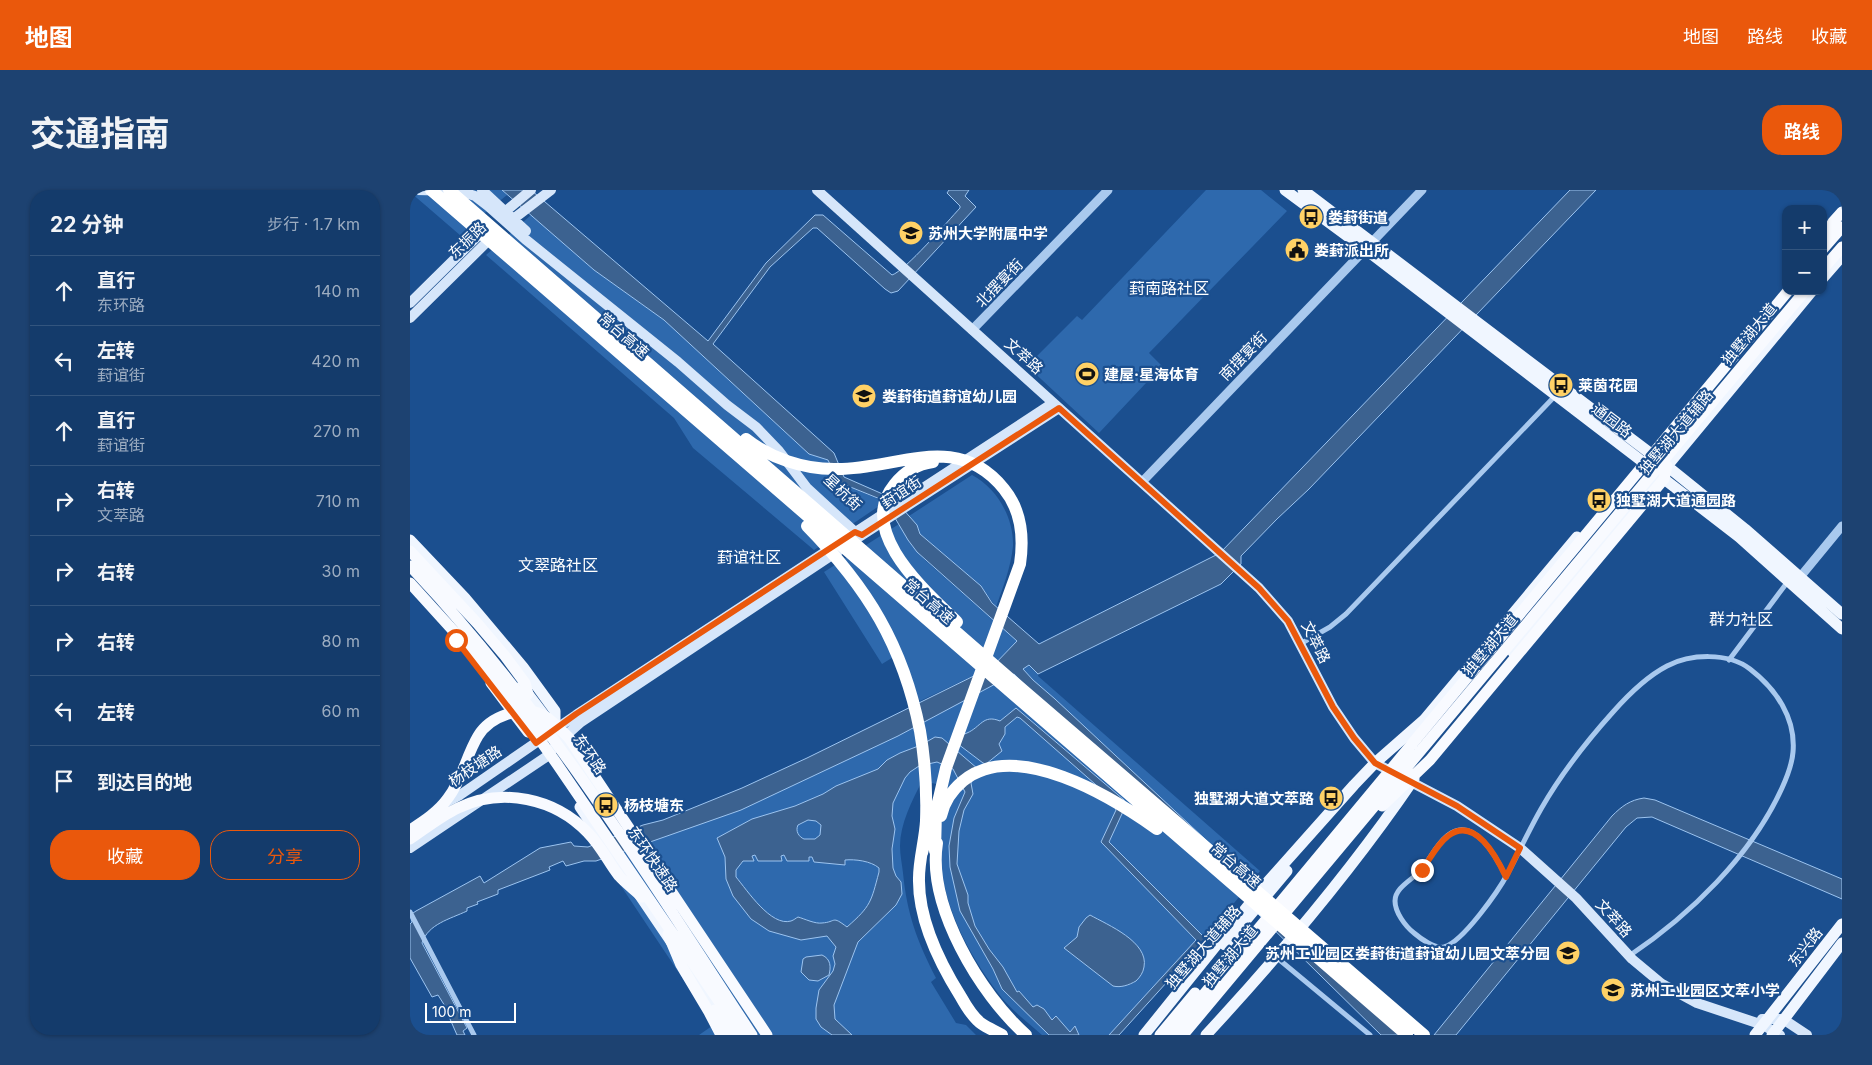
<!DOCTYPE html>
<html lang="zh">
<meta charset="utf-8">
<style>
:root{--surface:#143b6b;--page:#1d4271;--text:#f1f3f6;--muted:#9dadc1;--line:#33557e;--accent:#ea580c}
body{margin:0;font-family:Inter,"Noto Sans SC",sans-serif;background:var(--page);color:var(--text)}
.controls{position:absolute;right:15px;top:15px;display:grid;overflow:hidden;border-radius:10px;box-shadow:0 1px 4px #0004}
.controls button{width:45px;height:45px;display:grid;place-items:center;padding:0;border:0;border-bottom:1px solid var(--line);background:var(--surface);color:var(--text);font:25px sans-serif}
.scale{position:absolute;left:15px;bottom:12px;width:91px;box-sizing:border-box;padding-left:5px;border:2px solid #fff;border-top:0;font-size:14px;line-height:18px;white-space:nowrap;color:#fff;-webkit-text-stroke:4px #1b4f8f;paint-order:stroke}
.stop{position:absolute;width:15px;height:15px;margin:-11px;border:4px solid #ea580c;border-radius:50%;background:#fff}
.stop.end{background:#ea580c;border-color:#fff;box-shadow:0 1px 5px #0008}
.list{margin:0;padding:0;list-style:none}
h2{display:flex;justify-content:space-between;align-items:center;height:65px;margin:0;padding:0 20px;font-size:21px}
h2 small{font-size:16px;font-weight:400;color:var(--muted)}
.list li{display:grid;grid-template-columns:32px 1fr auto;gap:15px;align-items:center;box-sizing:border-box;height:70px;padding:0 20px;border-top:1px solid var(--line)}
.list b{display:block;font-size:19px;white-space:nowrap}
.list p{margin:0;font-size:16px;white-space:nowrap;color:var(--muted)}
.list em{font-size:16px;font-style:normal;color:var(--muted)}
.actions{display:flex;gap:10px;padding:15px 20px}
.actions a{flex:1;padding:11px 0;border:1px solid var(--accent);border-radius:20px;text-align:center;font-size:18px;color:var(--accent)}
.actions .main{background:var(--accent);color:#fff}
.icon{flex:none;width:28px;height:28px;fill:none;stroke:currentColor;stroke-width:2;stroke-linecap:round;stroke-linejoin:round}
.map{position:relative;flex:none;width:1432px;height:845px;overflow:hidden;border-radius:20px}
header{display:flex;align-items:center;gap:30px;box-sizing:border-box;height:70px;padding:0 25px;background:var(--accent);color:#fff}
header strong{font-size:24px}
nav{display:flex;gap:28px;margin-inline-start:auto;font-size:18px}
.intro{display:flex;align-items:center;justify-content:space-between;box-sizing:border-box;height:120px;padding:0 30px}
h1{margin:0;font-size:35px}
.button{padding:12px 22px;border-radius:20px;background:var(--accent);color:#fff;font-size:18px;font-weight:700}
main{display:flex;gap:30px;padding:0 30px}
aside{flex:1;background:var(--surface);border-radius:20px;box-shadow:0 1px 4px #0004}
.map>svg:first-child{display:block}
.green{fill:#2e69ad}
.water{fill:#3c6290;stroke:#9cc4f0;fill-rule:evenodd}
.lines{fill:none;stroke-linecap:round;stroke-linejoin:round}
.minor{stroke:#a9c9ee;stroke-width:5}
.tertiary{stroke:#a9c9ee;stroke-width:9}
.secondary{stroke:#d6e6fa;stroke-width:10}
.primary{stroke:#f0f6ff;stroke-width:11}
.trunk{stroke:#f8faff;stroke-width:11}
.motorway{stroke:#fff;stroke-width:12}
.route{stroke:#ea580c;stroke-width:6}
.labels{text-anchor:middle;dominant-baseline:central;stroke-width:4.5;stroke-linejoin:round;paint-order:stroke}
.poi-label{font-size:15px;font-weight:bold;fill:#fff;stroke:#1b4f8f;text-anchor:start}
.street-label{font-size:15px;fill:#fff;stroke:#1b4f8f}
.neighbourhood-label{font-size:16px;fill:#fff;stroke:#1b4f8f}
</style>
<header>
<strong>地图</strong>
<nav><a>地图</a><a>路线</a><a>收藏</a></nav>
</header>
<div class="intro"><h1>交通指南</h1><a class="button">路线</a></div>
<main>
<aside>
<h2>22 分钟<small>步行 · 1.7 km</small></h2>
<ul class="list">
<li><svg class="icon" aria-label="ahead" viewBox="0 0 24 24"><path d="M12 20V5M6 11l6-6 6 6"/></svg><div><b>直行</b><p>东环路</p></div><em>140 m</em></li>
<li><svg class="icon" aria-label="left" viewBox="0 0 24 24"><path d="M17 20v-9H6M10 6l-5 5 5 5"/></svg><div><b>左转</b><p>葑谊街</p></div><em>420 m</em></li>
<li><svg class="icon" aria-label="ahead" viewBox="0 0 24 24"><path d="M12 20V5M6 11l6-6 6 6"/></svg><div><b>直行</b><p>葑谊街</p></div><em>270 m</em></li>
<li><svg class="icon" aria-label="right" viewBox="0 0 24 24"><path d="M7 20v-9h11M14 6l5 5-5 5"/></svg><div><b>右转</b><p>文萃路</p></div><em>710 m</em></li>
<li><svg class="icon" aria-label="right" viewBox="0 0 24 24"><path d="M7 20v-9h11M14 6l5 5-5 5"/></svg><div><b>右转</b></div><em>30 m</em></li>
<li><svg class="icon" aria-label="right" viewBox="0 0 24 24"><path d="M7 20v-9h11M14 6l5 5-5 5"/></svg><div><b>右转</b></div><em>80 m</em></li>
<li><svg class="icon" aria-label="left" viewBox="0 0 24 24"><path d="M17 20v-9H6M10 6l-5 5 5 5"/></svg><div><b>左转</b></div><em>60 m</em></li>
<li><svg class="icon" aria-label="arrive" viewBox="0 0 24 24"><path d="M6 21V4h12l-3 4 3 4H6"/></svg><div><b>到达目的地</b></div></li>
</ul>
<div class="actions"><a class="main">收藏</a><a>分享</a></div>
</aside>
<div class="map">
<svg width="1432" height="845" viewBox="0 0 1432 845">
<rect width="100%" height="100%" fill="#1b4f8f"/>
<!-- green -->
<path class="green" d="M0,0H92L97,5L76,22L51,46L0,2Z
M796,0H851L877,21L739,163L752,176L689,243L617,176L667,126L672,130Z
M121,25L184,80L254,130L399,264L418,270L428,292L475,312L404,360L283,258L264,228L76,65Z
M562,285C587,298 604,328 603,356C601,377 593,397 586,417L571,396L510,344L509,339L499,326Z
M489,334L502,356L516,371L607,451L582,477L510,511L485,466L472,474L414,382Z
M618,475L628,484V486L850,681L795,749L791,745L699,845H632C617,832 600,819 588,803C557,762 529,709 530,656C530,636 534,616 536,596L512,591C502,611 490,634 490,656C490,665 492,674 493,683C497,724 507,751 526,788L521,792L546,833L556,835L566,845H289L302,836L283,804L193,669L580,496Z"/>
<!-- water -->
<path class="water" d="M92,0H121L298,151L356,73L405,25H413L482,85C495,81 538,31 550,18V16L537,3L539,0H559L555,6L566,17L488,101L481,103L475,99L407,38H403L360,77L303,154L424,263L434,287L484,309L507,335L510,344L571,396L582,413L629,454L810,363L1160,0H1186L899,299L867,329L831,366V374L811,394L628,484L619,475L613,479L623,490L645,509L795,649L993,845H971L604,484L488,546L331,620L186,671H174L156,676L153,671L139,677L140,680L88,700V704L67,712L68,714L57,718V721C40,729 18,734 12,753L57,838L53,841L55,845H47L40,829V824L28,805L22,807L0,768V734L2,732L0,725L6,721L70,686L74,693L130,658L161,652L164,656L178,657L233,635L253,630L332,598L397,568L582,477L607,451L507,362L498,350L475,311L428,292L418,270L399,264L254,130L184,80Z
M606,518L714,610L716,615L699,652L796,749L709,845H699L786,750L691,652L706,620L702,609L610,528L607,527L595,537V544L589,554L592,561L576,574L573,573L544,551V545C548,545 553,545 557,543C571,537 573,524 590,531Z
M525,547L532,548L568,579L561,593L563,604L554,620L549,641L547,674L558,705V713L565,736L579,759L593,777L607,802L609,801L623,817L627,815L634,819L642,830L646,826L660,842L665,836L669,845H639L592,799L583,779L550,721L540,677L539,656L544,628L555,602L543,579L527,572L509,576L500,582L495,588L483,613L482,626L485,639L482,659L483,678L486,686L491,692L492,704L486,715L448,752L424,815L425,829L442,845H422L411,837L406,829V818L409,800L423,781L425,774L423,766L426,757L417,746L391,750L359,741L341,729L323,706L316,689L315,667L307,648L342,629L385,616L413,604L426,596L468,579L477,570L490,563L511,555ZM398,630L406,631L411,635L410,645L405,649H394C389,647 385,641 388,635ZM345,665L348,671H372L371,666L374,665L377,671H399V667H402L404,672L435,675V670C445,669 461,671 469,678V682C461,712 461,716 437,737C421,725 427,732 412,733C405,734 395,729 388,727C386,728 384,730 381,731C361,737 337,700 326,687V680L333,671H344L342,666Z
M1234,608L1245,610L1432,689V709L1242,627L1227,628L1216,637L1046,845H1024L1202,626C1212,616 1220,610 1234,608Z
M680,725C698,735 739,752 734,777C733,783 730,787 726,791C719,795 711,798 703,796L654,758L667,747L669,737L676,728Z
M412,765C421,769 421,777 419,785L408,791L399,790L391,782L393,769L396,767Z"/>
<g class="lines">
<!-- minor -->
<path class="minor" d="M890,454L920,437L936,424L1145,206
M1319,470L1379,390
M1096,687C1087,668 1064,624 1037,646C1026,655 1020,669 1011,680C1004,689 985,697 985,711C985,722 995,736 1004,743C1011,749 1025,759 1034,757C1053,752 1089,700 1098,683C1109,662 1119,640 1131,619C1151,584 1176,552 1203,522C1218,505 1236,487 1257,476C1280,464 1318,462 1340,479C1366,499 1386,528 1383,562C1382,575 1377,587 1372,598C1341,666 1280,725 1219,766
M0,722L64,845
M866,767L960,845"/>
<!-- tertiary -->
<path class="tertiary" d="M562,140L698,0
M732,292L1012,0
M1386,392L1432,336"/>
<!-- secondary -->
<path class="secondary" d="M6,0L49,1L65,6L78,16L115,49L268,172L317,215L346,237L369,261L397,298L445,342L449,344
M72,0L116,41
M407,0L849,398L878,431L923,517L944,548L965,573L1047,616L1110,658L1166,708L1222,769L1252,794L1287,813L1353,835L1370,845
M91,25L121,0
M98,33L141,0
M0,113L76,38
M0,128L83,46
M35,613L50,605L166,525L643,213
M0,658L136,567L152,549L171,532L452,345L649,218
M1352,829H1373L1397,845"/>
<!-- primary -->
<path class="primary" d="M875,0L955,59L1242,279
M893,0L1257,276L1335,339L1432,424
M1413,88L1432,66
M1254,289L1329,347L1432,439
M0,350L55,408L113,477L145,521V539
M1103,462L1402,101
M81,493L118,542
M112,496L152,549L196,613
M170,617L262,753
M815,755L877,681
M275,772L313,827
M734,845L854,696L944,595L965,573L1014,530L1167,347
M796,845C871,764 942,680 1004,589
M1345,845L1432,734
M1362,845L1432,753"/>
<!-- trunk -->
<path class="trunk" d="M1413,50L1423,32L1432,22
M1413,59L1432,37
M1413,79L1432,57
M0,361L67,433L95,466L115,493L118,504
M0,376C134,517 236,683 342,845
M0,393L49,447L105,515L147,574L332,845
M972,616L1020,570L1254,289L1257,276
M0,640C14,631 28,622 38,608C52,590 56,566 68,546C80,526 112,515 133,525C143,531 151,540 159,548L357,845
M0,649C15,639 31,626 48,618C92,597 145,608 178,643C191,656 198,672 209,686C216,694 225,700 232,707
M258,744L271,775L299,822L311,845
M305,820L321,845
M750,845L785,803
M760,845C966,597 1173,349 1378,101
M773,845L1395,101"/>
<!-- motorway -->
<path class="motorway" d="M21,0L997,845
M39,0L598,487L1014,845
M336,249C360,268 393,279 424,279C485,281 546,239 594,299C612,321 614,347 610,374L536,578L526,621L525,661
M523,272C507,274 494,282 484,295C446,342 517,402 547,432
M397,336C457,397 493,455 510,541C515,570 517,602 516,631C515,650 509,669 509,688C508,730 529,772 551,807C556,816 563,828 572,834C578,838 585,841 592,845
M531,626C534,612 541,601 553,591C606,548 702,607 747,639
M527,653C517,716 570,804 616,845
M512,663L520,631"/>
</g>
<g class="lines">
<!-- route -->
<path class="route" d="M46,450L126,553L166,524L445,342L452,345L649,218L849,398L878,431L923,517L944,548L965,573L1047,616L1110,658L1096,687C1087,668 1065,625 1038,646C1027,654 1020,669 1012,680"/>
</g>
<!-- icons -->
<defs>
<symbol id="bus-disc" viewBox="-11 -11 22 22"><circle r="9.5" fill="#ffd166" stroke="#1b4f8f"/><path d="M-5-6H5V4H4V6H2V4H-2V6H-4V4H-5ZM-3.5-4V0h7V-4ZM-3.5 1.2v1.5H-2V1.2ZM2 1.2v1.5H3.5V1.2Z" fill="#111"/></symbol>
<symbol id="school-disc" viewBox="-11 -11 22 22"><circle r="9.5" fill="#ffd166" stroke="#1b4f8f"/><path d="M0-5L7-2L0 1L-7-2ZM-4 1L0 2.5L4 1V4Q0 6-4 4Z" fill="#111"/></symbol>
<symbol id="civic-disc" viewBox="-11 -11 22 22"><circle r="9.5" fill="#ffd166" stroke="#1b4f8f"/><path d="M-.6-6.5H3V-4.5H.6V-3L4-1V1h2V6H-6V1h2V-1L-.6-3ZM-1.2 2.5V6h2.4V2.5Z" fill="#111"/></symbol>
<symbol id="stadium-disc" viewBox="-11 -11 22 22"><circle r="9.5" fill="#ffd166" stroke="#1b4f8f"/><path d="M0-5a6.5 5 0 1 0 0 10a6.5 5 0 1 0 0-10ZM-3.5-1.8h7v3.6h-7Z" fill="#111"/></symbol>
</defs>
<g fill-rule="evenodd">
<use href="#bus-disc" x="887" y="13" width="28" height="28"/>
<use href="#school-disc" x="487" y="29" width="28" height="28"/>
<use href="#civic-disc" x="873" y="46" width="28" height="28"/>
<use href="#stadium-disc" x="663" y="170" width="28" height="28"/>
<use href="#bus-disc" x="1137" y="181" width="28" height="28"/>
<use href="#school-disc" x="440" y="192" width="28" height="28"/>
<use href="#bus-disc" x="1175" y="296" width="28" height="28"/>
<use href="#bus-disc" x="907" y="594" width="28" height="28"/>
<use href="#bus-disc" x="182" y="601" width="28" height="28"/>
<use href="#school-disc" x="1144" y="749" width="28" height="28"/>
<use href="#school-disc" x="1189" y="786" width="28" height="28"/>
</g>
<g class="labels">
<!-- poi labels -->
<g class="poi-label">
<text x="918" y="27">娄葑街道</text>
<text x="518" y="43">苏州大学附属中学</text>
<text x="904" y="60">娄葑派出所</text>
<text x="694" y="184">建屋·星海体育</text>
<text x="1168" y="195">莱茵花园</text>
<text x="472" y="206">娄葑街道葑谊幼儿园</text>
<text x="1206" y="310">独墅湖大道通园路</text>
<text x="904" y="608" text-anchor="end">独墅湖大道文萃路</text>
<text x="214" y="615">杨枝塘东</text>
<text x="1140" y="763" text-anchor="end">苏州工业园区娄葑街道葑谊幼儿园文萃分园</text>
<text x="1220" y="800">苏州工业园区文萃小学</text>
</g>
<!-- street labels -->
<g class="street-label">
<text transform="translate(57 50) rotate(-44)">东振路</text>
<text transform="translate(589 93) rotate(-46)">北摆宴街</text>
<text transform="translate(1339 144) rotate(-50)">独墅湖大道</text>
<text transform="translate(214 145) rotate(41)">常台高速</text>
<text transform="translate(614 166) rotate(42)">文萃路</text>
<text transform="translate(833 166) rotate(-46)">南摆宴街</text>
<text transform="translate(1202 230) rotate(37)">通园路</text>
<text transform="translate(1266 242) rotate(-50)">独墅湖大道辅路</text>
<text transform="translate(433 302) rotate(43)">星杭街</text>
<text transform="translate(491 302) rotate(-33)">葑谊街</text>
<text transform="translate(519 411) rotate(41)">常台高速</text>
<text transform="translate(906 452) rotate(63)">文萃路</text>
<text transform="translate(1080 455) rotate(-50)">独墅湖大道</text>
<text transform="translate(180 564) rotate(56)">东环路</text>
<text transform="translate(65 576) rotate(-34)">杨枝塘路</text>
<text transform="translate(243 669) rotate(56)">东环快速路</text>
<text transform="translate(826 675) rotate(41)">常台高速</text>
<text transform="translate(1204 728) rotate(48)">文萃路</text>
<text transform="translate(793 757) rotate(-49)">独墅湖大道辅路</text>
<text transform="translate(1395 757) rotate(-52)">东兴路</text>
<text transform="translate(820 766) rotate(-50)">独墅湖大道</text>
</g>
<!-- neighbourhood labels -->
<g class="neighbourhood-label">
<text x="759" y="98">葑南路社区</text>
<text x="339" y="367">葑谊社区</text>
<text x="148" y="375">文翠路社区</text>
<text x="1331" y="429">群力社区</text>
</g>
</g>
</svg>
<div class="controls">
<button>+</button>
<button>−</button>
</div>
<div class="scale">100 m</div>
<div class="stop" style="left:46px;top:450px"></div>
<div class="stop end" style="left:1012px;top:680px"></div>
</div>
</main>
